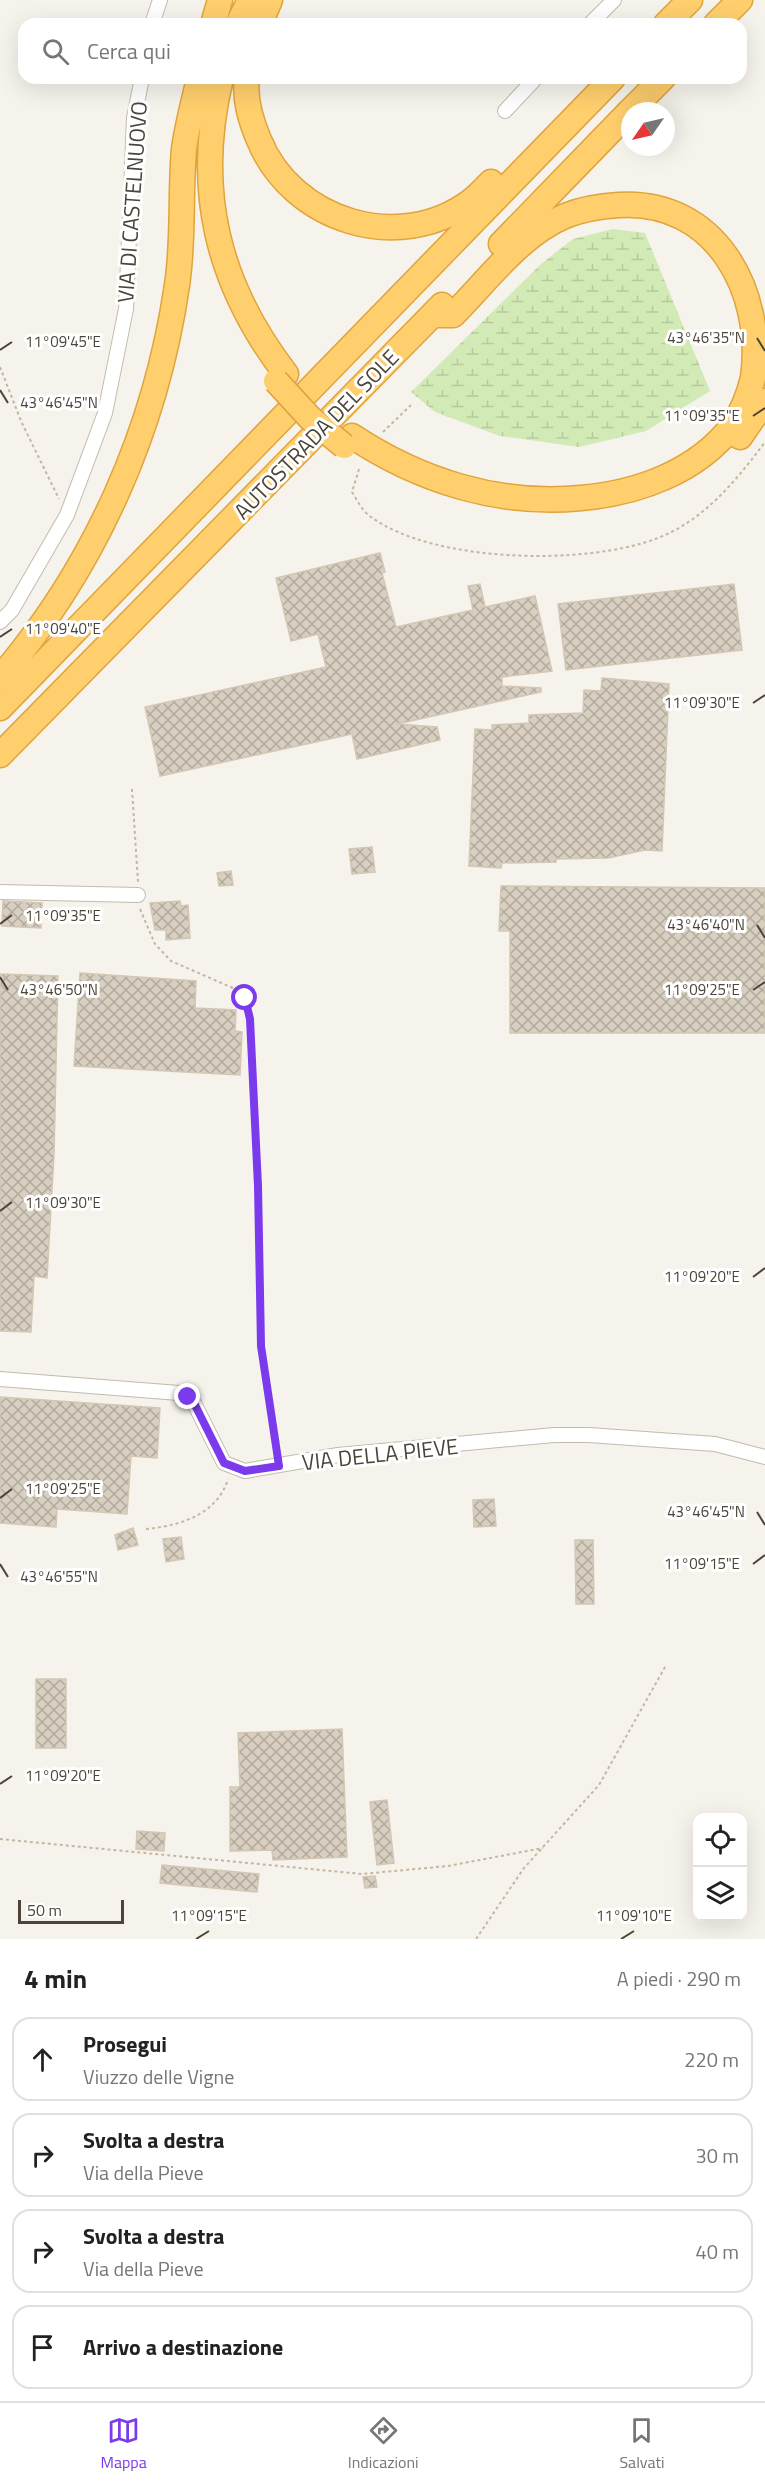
<!DOCTYPE html>
<html lang="it">
<meta charset="utf-8">
<style>
:root{--surface:#fff;--page:#f2f2f2;--text:#222;--muted:#767676;--line:#e0e0e0;--accent:#7c3aed}
body{margin:0;font-family:"Titillium Web",sans-serif;background:var(--page);color:var(--text)}
.controls{position:absolute;right:18px;bottom:18px;display:grid;overflow:hidden;border-radius:12px;box-shadow:0 6px 24px #0002}
.controls button{width:54px;height:54px;display:grid;place-items:center;padding:0;border:0;border-bottom:2px solid var(--line);background:var(--surface);color:var(--text);font:30px sans-serif}
.compass{position:absolute;left:621px;top:102px;width:54px;height:54px;border-radius:50%;background:var(--surface);box-shadow:0 6px 24px #0002;rotate:236deg}
.scale{position:absolute;left:18px;bottom:15px;width:106px;box-sizing:border-box;padding-left:6px;border:3px solid #4b4439;border-top:0;font-size:16px;line-height:21px;white-space:nowrap;color:#4b4439;-webkit-text-stroke:4px #fff;paint-order:stroke}
.stop{position:absolute;width:18px;height:18px;margin:-14px;border:4px solid #7c3aed;border-radius:50%;background:#fff}
.stop.end{background:#7c3aed;border-color:#fff;box-shadow:0 2px 6px #0008}
.list{margin:0;padding:0;list-style:none}
h2{display:flex;justify-content:space-between;align-items:center;height:78px;margin:0;padding:0 24px;font-size:26px}
h2 small{font-size:20px;font-weight:400;color:var(--muted)}
.list li{display:grid;grid-template-columns:39px 1fr auto;gap:18px;align-items:center;box-sizing:border-box;height:84px;margin:0 12px 12px;padding:0 12px;border:2px solid var(--line);border-radius:18px}
.list b{display:block;font-size:22px;white-space:nowrap}
.list p{margin:0;font-size:20px;white-space:nowrap;color:var(--muted)}
.list em{font-size:20px;font-style:normal;color:var(--muted)}
.icon{flex:none;width:33px;height:33px;fill:none;stroke:currentColor;stroke-width:2;stroke-linecap:round;stroke-linejoin:round}
.map{position:relative;flex:none;width:765px;height:1939px;overflow:hidden}
.search{position:absolute;background:var(--surface);box-shadow:0 6px 24px #0002;left:18px;right:18px;top:18px;height:66px;display:flex;align-items:center;gap:15px;box-sizing:border-box;padding:0 21px;border-radius:18px;color:var(--muted);font-size:22px}
.sheet{height:462px;background:var(--surface)}
nav{display:flex;justify-content:space-around;align-items:center;box-sizing:border-box;height:84px;border-top:2px solid var(--line);background:var(--surface);font-size:16px;color:var(--muted)}
nav a{display:grid;justify-items:center;gap:3px}
nav .on{color:var(--accent)}
.map>svg:first-child{display:block}
.wetland{fill:url(#wetland-marsh)}
.building{fill:url(#building-cross-hatch);stroke:#d3c7b4;stroke-width:1.5}
.lines{fill:none;stroke-linecap:round;stroke-linejoin:round}
.street-casing{stroke:#c2bbae;stroke-width:16}
.highway-casing{stroke:#e0a43c;stroke-width:27}
.path{stroke:#c4b79f;stroke-width:2;stroke-dasharray:3 3;stroke-linecap:butt}
.street{stroke:#fff;stroke-width:14}
.highway{stroke:#ffcf6e;stroke-width:24}
.highway-bridge-casing{stroke:#e0a43c;stroke-width:27;stroke-linecap:butt}
.highway-bridge{stroke:#ffcf6e;stroke-width:24}
.route{stroke:#7c3aed;stroke-width:8}
.ticks{fill:none;stroke:#4b4439;stroke-width:2}
.labels{text-anchor:middle;dominant-baseline:central;stroke-width:6;stroke-linejoin:round;paint-order:stroke}
.street-label{font-size:22px;fill:#4b4439;stroke:#fff}
.ticks-label{font-size:15px;text-anchor:middle;fill:#4b4439;stroke:#fff;stroke-width:6;stroke-linejoin:round;paint-order:stroke}
</style>
<div class="map">
<svg width="765" height="1939" viewBox="0 0 765 1939">
<defs>
<pattern id="wetland-marsh" width="20" height="14" patternUnits="userSpaceOnUse" patternTransform="scale(1.5)"><rect width="20" height="14" fill="#d2eab5"/><path d="M1 5h8M5 5V1M11 12h8M15 12V8" fill="none" stroke="#b6ca9c"/></pattern>
<pattern id="building-cross-hatch" width="8" height="8" patternUnits="userSpaceOnUse" patternTransform="scale(1.5)"><rect width="8" height="8" fill="#d8cfc1"/><path d="M0 0l8 8M0 8l8-8" fill="none" stroke="#b1aa9e"/></pattern>
</defs>
<rect width="100%" height="100%" fill="#f6f3ec"/>
<!-- wetland -->
<path class="wetland" d="M613,229L645,233L710,391L646,431L579,447L500,436L435,412L411,392L541,264L573,239Z"/>
<!-- building -->
<path class="building" d="M380,553L385,572L382,573L396,627L473,610L468,586L480,584L485,607L535,596L552,671L502,677V686L541,688V692L397,724L437,727L440,740L357,759L352,734L160,776L145,707L326,667L318,634L291,641L276,578Z
M734,584L742,650L566,670L558,604Z
M602,678L669,684L662,851L645,850L608,858L556,859V862L502,863L501,868L469,866L475,729L492,730V725L529,723V715L583,713L584,690L601,691Z
M372,847L375,872L352,874L349,849Z
M231,871L233,885L219,886L217,873Z
M501,886L765,888V1033H510V931H499Z
M3,901L42,903L41,928L2,926Z
M180,901L181,906L188,905L190,938L166,940V930H155L150,903Z
M80,973L196,981L195,1008L236,1010L235,1031L242,1032L240,1075L74,1066Z
M0,974L58,976L54,1154L47,1278L34,1276L31,1332L0,1331Z
M0,1397L160,1408L157,1458L131,1456L127,1514L57,1509L56,1527L0,1523Z
M494,1499L496,1526L474,1527L473,1500Z
M133,1528L138,1545L118,1550L115,1535Z
M181,1537L184,1559L166,1562L163,1539Z
M575,1540H593L594,1604H576Z
M36,1679H66V1748H36Z
M342,1729L347,1857L273,1860L272,1850L230,1851V1787H240L238,1733Z
M387,1800L394,1863L377,1865L370,1802Z
M137,1831L165,1833L164,1851L136,1849Z
M162,1865L259,1874L257,1892L160,1883Z
M375,1876L377,1887L365,1888L363,1877Z"/>
<g class="lines">
<defs>
<path id="street" d="M152,24L160,0
M590,24L614,0
M505,111L536,78
M0,622L12,610L67,515L105,413L126,309L134,118L142,78
M0,892L138,895
M0,1379L179,1393L188,1397L195,1405L224,1463L245,1471L338,1455L554,1435H589L715,1444L765,1457"/>
<path id="highway" d="M213,24L220,0
M238,24L250,0
M260,24L270,0
M666,24L690,0
M716,24L740,0
M221,78C194,189 217,284 286,374
M247,78C244,100 251,121 259,140C292,221 399,255 471,201C478,196 485,188 491,182
M630,111L663,78
M501,244L630,111
M352,436C420,481 499,506 581,498C638,493 697,472 733,425C742,412 749,394 753,378C765,291 715,199 619,205C601,206 582,209 565,216C520,235 487,281 453,315H432
M740,437L765,401
M0,678C95,567 156,430 177,285C184,240 180,194 184,149C187,126 194,101 199,78
M0,708L613,78
M0,755L442,305"/>
</defs>
<!-- street casing -->
<use href="#street" class="street-casing"/>
<!-- highway casing -->
<use href="#highway" class="highway-casing"/>
<!-- path -->
<path class="path" d="M0,367L21,421L59,499
M383,432L411,405
M359,469L352,492C357,500 363,512 371,517C434,563 586,566 658,538C704,520 736,481 765,442
M132,789L138,882
M140,909L155,944L171,961L233,988L245,998L250,1019L258,1186L261,1346L276,1451
M146,1529C179,1526 217,1515 228,1479
M0,1839L362,1874L448,1866L543,1848
M476,1939L524,1868L599,1785L665,1667"/>
<!-- street -->
<use href="#street" class="street"/>
<!-- highway -->
<use href="#highway" class="highway"/>
<defs>
<path id="highway-bridge" d="M276,381L310,418L344,446"/>
</defs>
<!-- highway-bridge casing -->
<use href="#highway-bridge" class="highway-bridge-casing"/>
<!-- highway-bridge -->
<use href="#highway-bridge" class="highway-bridge"/>
</g>
<g class="lines">
<!-- route -->
<path class="route" d="M188,1397L195,1405L224,1463L245,1471L279,1466L261,1346L258,1186L250,1019L245,998"/>
</g>
<!-- ticks -->
<path class="ticks" d="M757,338L765,351M0,350L12,342M0,390L8,403M753,416L765,408M0,637L12,629M753,703L765,695M0,924L12,915M757,925L765,938M0,977L8,990M753,990L765,982M0,1211L12,1202M753,1277L765,1268M0,1498L12,1489M757,1512L765,1525M0,1564L8,1577M753,1564L765,1555M0,1784L12,1776M196,1939L209,1931M621,1939L634,1931"/>
<g class="labels">
<!-- street labels -->
<g class="street-label">
<text transform="translate(132 202) rotate(-86)">VIA DI CASTELNUOVO</text>
<text transform="translate(316 434) rotate(-46)">AUTOSTRADA DEL SOLE</text>
<text transform="translate(380 1454) rotate(-6)">VIA DELLA PIEVE</text>
</g>
</g>
<g class="ticks-label">
<text x="706" y="343">43°46'35"N</text>
<text x="63" y="347">11°09'45"E</text>
<text x="59" y="408">43°46'45"N</text>
<text x="702" y="421">11°09'35"E</text>
<text x="63" y="634">11°09'40"E</text>
<text x="702" y="708">11°09'30"E</text>
<text x="63" y="921">11°09'35"E</text>
<text x="706" y="930">43°46'40"N</text>
<text x="59" y="995">43°46'50"N</text>
<text x="702" y="995">11°09'25"E</text>
<text x="63" y="1208">11°09'30"E</text>
<text x="702" y="1282">11°09'20"E</text>
<text x="63" y="1494">11°09'25"E</text>
<text x="706" y="1517">43°46'45"N</text>
<text x="702" y="1569">11°09'15"E</text>
<text x="59" y="1582">43°46'55"N</text>
<text x="63" y="1781">11°09'20"E</text>
<text x="209" y="1921">11°09'15"E</text>
<text x="634" y="1921">11°09'10"E</text>
</g>
</svg>
<div class="controls">
<button><svg class="icon" aria-label="locate" viewBox="0 0 24 24"><circle cx="12" cy="12" r="6"/><path d="M12 2v4M12 18v4M2 12h4M18 12h4"/></svg></button>
<button><svg class="icon" aria-label="layers" viewBox="0 0 24 24"><path d="M12 4l9 5-9 5-9-5zM3 14l9 5 9-5"/></svg></button>
</div>
<svg class="compass" viewBox="-18 -18 36 36"><path d="M0-13l5 13h-10z" fill="#e53935"/><path d="M0 13l5-13h-10z" fill="#767676"/></svg>
<div class="scale">50 m</div>
<div class="stop" style="left:245px;top:998px"></div>
<div class="stop end" style="left:188px;top:1397px"></div>
<div class="search"><svg class="icon" aria-label="search" viewBox="0 0 24 24"><circle cx="10" cy="10" r="6"/><path d="M15 15l6 6"/></svg>Cerca qui</div>
</div>
<section class="sheet">
<h2>4 min<small>A piedi · 290 m</small></h2>
<ul class="list">
<li><svg class="icon" aria-label="ahead" viewBox="0 0 24 24"><path d="M12 20V5M6 11l6-6 6 6"/></svg><div><b>Prosegui</b><p>Viuzzo delle Vigne</p></div><em>220 m</em></li>
<li><svg class="icon" aria-label="right" viewBox="0 0 24 24"><path d="M7 20v-9h11M14 6l5 5-5 5"/></svg><div><b>Svolta a destra</b><p>Via della Pieve</p></div><em>30 m</em></li>
<li><svg class="icon" aria-label="right" viewBox="0 0 24 24"><path d="M7 20v-9h11M14 6l5 5-5 5"/></svg><div><b>Svolta a destra</b><p>Via della Pieve</p></div><em>40 m</em></li>
<li><svg class="icon" aria-label="arrive" viewBox="0 0 24 24"><path d="M6 21V4h12l-3 4 3 4H6"/></svg><div><b>Arrivo a destinazione</b></div></li>
</ul>
</section>
<nav>
<a class="on"><svg class="icon" aria-label="map" viewBox="0 0 24 24"><path d="M3 6l6-2 6 2 6-2v14l-6 2-6-2-6 2zM9 4v14M15 6v14"/></svg>Mappa</a>
<a><svg class="icon" aria-label="directions" viewBox="0 0 24 24"><path d="M12 3l9 9-9 9-9-9zM9 14v-3h6M13 9l2 2-2 2"/></svg>Indicazioni</a>
<a><svg class="icon" aria-label="saved" viewBox="0 0 24 24"><path d="M7 4h10v16l-5-4-5 4z"/></svg>Salvati</a>
</nav>
